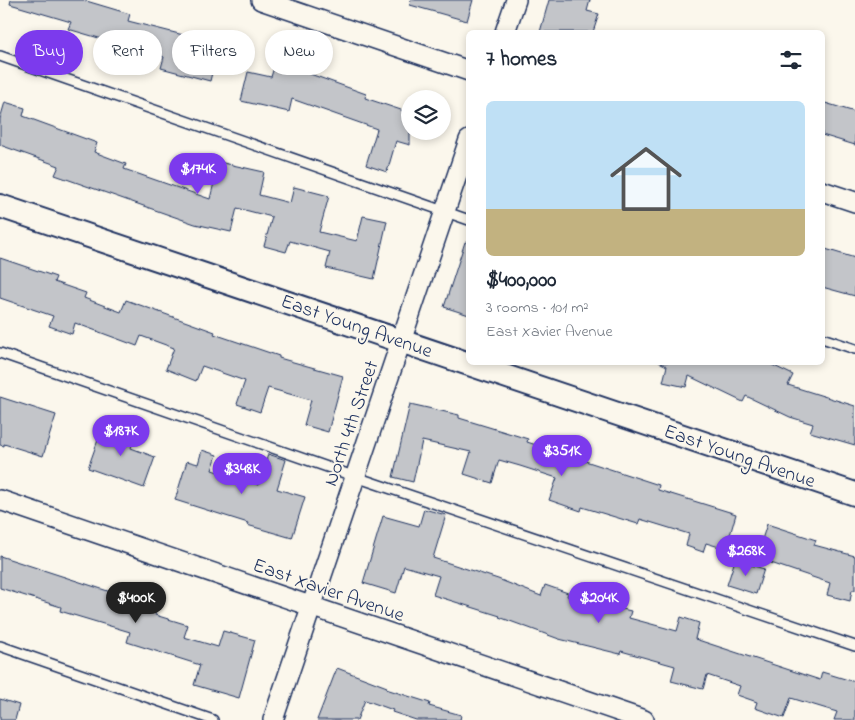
<!DOCTYPE html>
<meta charset="utf-8">
<style>
:root{--surface:#fff;--page:#f2f2f3;--text:#1f2937;--muted:#747a83;--line:#e0e1e3;--accent:#7c3aed}
body{margin:0;font-family:"Indie Flower",sans-serif;background:var(--page);color:var(--text);height:100vh;display:flex;flex-direction:column;font-size:19px;white-space:nowrap}
*{box-sizing:border-box;margin:0}
p{font-size:16px;color:var(--muted)}
.icon{flex:none;width:28px;height:28px;fill:none;stroke:currentColor;stroke-width:2;stroke-linecap:round;stroke-linejoin:round}
.map{position:relative;flex:1;overflow:hidden}
.drawer{position:absolute;left:466px;top:30px;width:359px;height:335px;display:flex;flex-direction:column;background:var(--surface);border-radius:8px;box-shadow:0 2px 8px #0003}
.drawer>*{flex:none}
.hud{position:absolute;left:15px;top:30px;width:376px;height:45px;display:flex;gap:10px}
.controls{position:absolute;left:401px;top:90px;display:grid;gap:10px}
.controls a{display:grid;place-items:center;width:50px;height:50px;border-radius:50%;background:var(--surface);box-shadow:0 2px 8px #0003;font-size:25px}
.price{position:absolute;translate:-50% -42px;padding:0 11px;border-radius:18px;background:var(--accent);color:#fff;font-size:16px;line-height:32px;filter:drop-shadow(0 1px 2px #0008)}
.price::after{content:'';position:absolute;left:50%;top:30px;width:15px;height:11px;margin-left:-8px;background:inherit;clip-path:polygon(0 0,100% 0,50% 100%)}
.price.current{background:#222;color:#fff}
ul{padding:0;list-style:none}
li{display:grid;align-content:center;gap:10px;height:265px;padding:0 20px}
li+li{border-top:1px solid var(--line)}
li span{display:grid;place-items:center;height:155px;border-radius:8px;color:#555}
li>.icon{margin-inline-start:auto}
span .icon{width:90px;height:90px;fill:#fffc;stroke-width:1}
li b{font-size:21px}
h2{display:flex;justify-content:space-between;align-items:center;height:60px;padding:0 20px;font-size:21px}
.pill{padding:0 18px;border-radius:22px;background:var(--surface);box-shadow:0 2px 8px #0003;font-size:18px;line-height:45px}
.pill.current{background:var(--accent);color:#fff}
.map>svg:first-child{display:block}
.building{fill:#c3c5c9;stroke:#1b2f5e}
.lines{fill:none;stroke-linecap:round;stroke-linejoin:round}
.service-casing{stroke:#1b2f5e;stroke-width:12}
.minor-casing{stroke:#1b2f5e;stroke-width:22}
.tertiary-casing{stroke:#1b2f5e;stroke-width:26}
.service{stroke:#fbf7ec;stroke-width:9}
.minor{stroke:#fbf7ec;stroke-width:19}
.tertiary{stroke:#fbf7ec;stroke-width:22}
.labels{text-anchor:middle;stroke-width:4;stroke-linejoin:round;paint-order:stroke}
.street-label{font-size:20px;fill:#1b2f5e;stroke:#fbf7ec}
</style>
<div class="map">
<svg width="855" height="720" viewBox="0 0 855 720">
<rect width="100%" height="100%" fill="#fbf7ec"/>
<filter id="ink" filterUnits="userSpaceOnUse"><feTurbulence type="fractalNoise" baseFrequency=".02" numOctaves="2"/><feDisplacementMap in="SourceGraphic" scale="10" xChannelSelector="R" yChannelSelector="G"/><feConvolveMatrix kernelMatrix="1 2 1 2 8 2 1 2 1" color-interpolation-filters="sRGB"/></filter>
<g filter="url(#ink)">
<path class="building" d="M 11,0 L 83,0 L 130,14 L 128,21 L 219,44 L 210,81 L 161,68 L 164,57 L 68,29 L 71,22 L 10,4 Z
M 411,0 L 473,0 L 467,21 L 410,5 Z
M 549,0 L 590,0 L 587,11 L 599,14 L 593,32 L 540,32 Z
M 275,64 L 299,70 L 366,94 L 365,98 L 410,113 L 410,145 L 396,141 L 387,172 L 366,165 L 377,129 L 292,99 L 289,112 L 241,101 L 248,72 L 271,77 Z
M 5,102 L 25,108 L 23,116 L 97,143 L 94,152 L 126,164 L 124,169 L 210,199 L 219,162 L 264,172 L 259,195 L 290,203 L 294,187 L 329,196 L 319,232 L 357,241 L 363,216 L 387,221 L 374,279 L 326,268 L 330,252 L 290,241 L 286,252 L 264,246 L 272,217 L 237,208 L 231,232 L 195,224 L 55,175 L 59,166 L 0,145 L 0,119 Z
M 822,102 L 855,112 L 855,145 L 822,135 Z
M 465,242 L 469,243 L 469,315 L 444,307 Z
M 822,248 L 855,258 L 855,296 L 822,287 Z
M 0,258 L 56,277 L 54,282 L 86,293 L 84,298 L 121,312 L 126,300 L 215,332 L 214,334 L 279,356 L 279,358 L 343,376 L 328,432 L 304,425 L 311,400 L 268,388 L 260,412 L 237,404 L 245,381 L 202,366 L 196,381 L 166,369 L 174,348 L 141,336 L 137,346 L 75,323 L 72,334 L 49,326 L 53,316 L 0,298 Z
M 659,362 L 766,362 L 793,375 L 788,385 L 855,406 L 855,445 L 810,432 L 813,424 L 790,417 L 746,396 L 743,402 L 689,376 L 686,387 L 663,382 L 667,366 Z
M 0,397 L 56,415 L 43,456 L 4,444 L 4,446 L 0,445 Z
M 410,404 L 459,415 L 459,418 L 528,439 L 527,442 L 659,485 L 658,490 L 736,514 L 726,549 L 706,543 L 703,552 L 686,546 L 689,534 L 640,519 L 638,524 L 582,507 L 581,511 L 549,500 L 557,478 L 520,466 L 499,460 L 492,483 L 464,474 L 471,452 L 422,441 L 413,482 L 393,477 Z
M 104,423 L 136,435 L 131,448 L 155,457 L 144,488 L 88,468 Z
M 202,450 L 217,455 L 212,470 L 259,485 L 268,454 L 286,460 L 277,489 L 305,497 L 292,538 L 247,525 L 248,523 L 175,500 L 187,461 L 198,464 Z
M 424,509 L 446,515 L 433,558 L 498,579 L 541,596 L 545,585 L 568,593 L 567,596 L 631,611 L 629,618 L 677,631 L 681,617 L 699,623 L 695,639 L 820,680 L 822,672 L 855,682 L 855,720 L 834,720 L 837,712 L 791,698 L 784,718 L 755,708 L 757,702 L 737,695 L 740,686 L 707,675 L 703,689 L 671,681 L 675,666 L 621,651 L 620,654 L 559,639 L 499,617 L 500,616 L 433,595 L 439,576 L 404,566 L 396,593 L 363,583 L 383,516 L 419,526 Z
M 767,524 L 816,540 L 814,545 L 855,556 L 855,590 L 852,590 L 850,601 L 827,595 L 830,583 L 756,558 Z
M 0,556 L 157,607 L 155,615 L 188,625 L 184,637 L 218,647 L 223,631 L 255,640 L 239,698 L 194,685 L 200,665 L 127,642 L 130,632 L 60,611 L 61,607 L 0,588 Z
M 735,560 L 764,569 L 756,594 L 727,585 Z
M 337,668 L 387,687 L 386,689 L 430,703 L 429,706 L 461,715 L 460,720 L 416,720 L 392,712 L 393,710 L 365,700 L 357,720 L 317,720 Z
M 0,699 L 19,705 L 15,720 L 0,720 Z"/>
<g class="lines">
<g class="service-casing">
<path id="service" d="M 0,56 L 469,220
M 822,338 L 855,349
M 0,353 L 356,477 L 855,646
M 0,646 L 213,720"/>
</g>
<g class="minor-casing">
<path id="minor" d="M 261,0 L 469,71
M 505,32 L 516,0
M 822,191 L 855,202
M 0,500 L 644,720
M 273,720 L 469,140"/>
</g>
<g class="tertiary-casing">
<path id="tertiary" d="M 0,206 L 855,494"/>
</g>
<use href="#service" class="service"/>
<use href="#minor" class="minor"/>
<use href="#tertiary" class="tertiary"/>
</g>
</g>
<g class="labels">
<g class="street-label">
<text transform="translate(357 325) rotate(19)" y="7">East Young Avenue</text>
<text transform="translate(350 423) rotate(-71)" y="7">North 4th Street</text>
<text transform="translate(740 455) rotate(19)" y="7">East Young Avenue</text>
<text transform="translate(329 589) rotate(19)" y="7">East Xavier Avenue</text>
</g>
</g>
</svg>
<div class="controls">
<a><svg class="icon" aria-label="layers" viewBox="0 0 24 24"><path d="M12 4l9 5-9 5-9-5zM3 14l9 5 9-5"/></svg></a>
</div>
<b class="price" style="left:198px;top:195px">$174K</b>
<b class="price" style="left:121px;top:457px">$187K</b>
<b class="price" style="left:562px;top:477px">$351K</b>
<b class="price" style="left:242px;top:495px">$348K</b>
<b class="price" style="left:746px;top:577px">$268K</b>
<b class="price current" style="left:136px;top:624px">$400K</b>
<b class="price" style="left:599px;top:624px">$204K</b>
<div class="hud">
<a class="pill current">Buy</a>
<a class="pill">Rent</a>
<a class="pill">Filters</a>
<a class="pill">New</a>
</div>
<section class="drawer">
<h2>7 homes<svg class="icon" aria-label="filters" viewBox="0 0 24 24"><path d="M4 7h16M4 17h16"/><circle cx="9" cy="7" r="2"/><circle cx="15" cy="17" r="2"/></svg></h2>
<ul>
<li><span style="background:linear-gradient(#bfe0f5 70%,#c2b280 0)"><svg class="icon" aria-label="home" viewBox="0 0 24 24"><path d="M3 11l9-7 9 7M6 9v11h12V9"/></svg></span><div><b>$400,000</b><p>3 rooms · 101 m²</p><p>East Xavier Avenue</p></div></li>
</ul>
</section>
</div>
